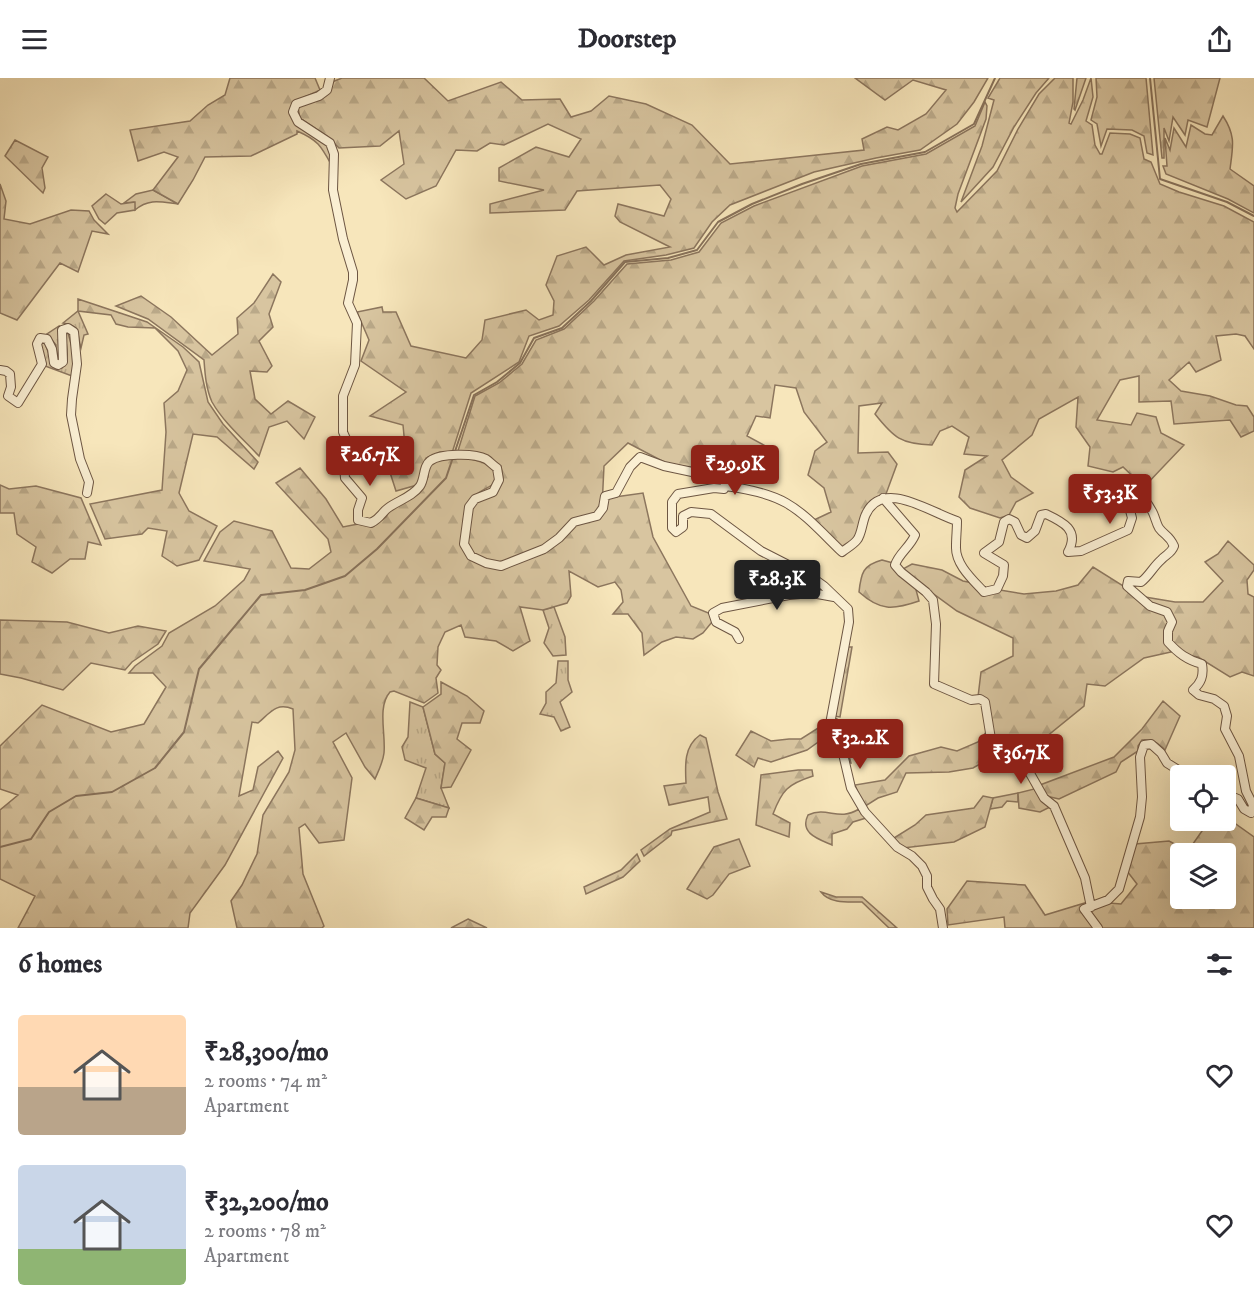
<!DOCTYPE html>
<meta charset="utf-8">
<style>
:root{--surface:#fff;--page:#f2f2f3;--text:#2b2b33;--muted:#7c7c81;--accent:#8f2418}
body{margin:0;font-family:"IM FELL DW Pica",serif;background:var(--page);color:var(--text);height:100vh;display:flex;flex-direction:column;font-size:22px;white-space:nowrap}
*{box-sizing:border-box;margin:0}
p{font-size:20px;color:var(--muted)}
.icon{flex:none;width:33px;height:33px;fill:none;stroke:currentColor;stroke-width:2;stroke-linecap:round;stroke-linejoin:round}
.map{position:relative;height:850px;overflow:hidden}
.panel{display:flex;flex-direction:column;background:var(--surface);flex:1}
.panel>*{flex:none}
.buttons{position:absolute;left:1170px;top:687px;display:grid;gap:12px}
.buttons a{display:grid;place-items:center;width:66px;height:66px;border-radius:6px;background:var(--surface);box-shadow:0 6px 24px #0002;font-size:30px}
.price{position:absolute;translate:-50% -51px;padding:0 14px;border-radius:6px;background:var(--accent);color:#fff;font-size:20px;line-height:39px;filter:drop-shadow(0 2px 3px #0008)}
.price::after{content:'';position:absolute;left:50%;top:36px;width:18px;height:14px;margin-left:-9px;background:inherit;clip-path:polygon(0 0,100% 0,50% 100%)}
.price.on{background:#222;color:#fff}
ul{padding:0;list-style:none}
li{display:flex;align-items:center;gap:18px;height:150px;padding:0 18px}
li span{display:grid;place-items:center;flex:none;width:168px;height:120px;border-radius:6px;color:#555}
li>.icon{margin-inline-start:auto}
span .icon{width:72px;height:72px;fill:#fffc;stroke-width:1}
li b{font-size:26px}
h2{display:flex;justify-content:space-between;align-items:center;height:72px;padding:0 18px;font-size:26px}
header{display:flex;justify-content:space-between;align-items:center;height:78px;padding:0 18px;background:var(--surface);font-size:27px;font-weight:800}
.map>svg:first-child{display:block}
.grass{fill:url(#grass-tufts);stroke:#8c765e;stroke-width:1.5}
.forest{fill:url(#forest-firs);stroke:#8c765e;stroke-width:1.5;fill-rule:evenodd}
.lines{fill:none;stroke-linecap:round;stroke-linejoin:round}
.stream{stroke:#88725b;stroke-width:2}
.minor-casing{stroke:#6d5643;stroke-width:10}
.minor{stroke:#faefd3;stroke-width:8}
</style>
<header><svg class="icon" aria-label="menu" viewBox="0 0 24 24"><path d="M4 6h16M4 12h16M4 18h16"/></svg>Doorstep<svg class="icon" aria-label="share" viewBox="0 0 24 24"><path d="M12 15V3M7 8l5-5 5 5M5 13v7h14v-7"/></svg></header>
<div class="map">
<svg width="1254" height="850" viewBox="0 0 1254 850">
<defs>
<pattern id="grass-tufts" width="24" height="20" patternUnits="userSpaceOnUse" patternTransform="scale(1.5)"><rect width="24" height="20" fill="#d8c5a0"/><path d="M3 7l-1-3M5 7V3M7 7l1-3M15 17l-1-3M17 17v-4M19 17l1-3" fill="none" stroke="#baa989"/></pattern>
<pattern id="forest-firs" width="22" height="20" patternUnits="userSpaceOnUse" patternTransform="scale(1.5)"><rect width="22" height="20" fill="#d8c5a0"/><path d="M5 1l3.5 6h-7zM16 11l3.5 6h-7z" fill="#baa989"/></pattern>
</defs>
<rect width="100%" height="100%" fill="#f7e6bb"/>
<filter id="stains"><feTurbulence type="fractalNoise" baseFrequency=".00333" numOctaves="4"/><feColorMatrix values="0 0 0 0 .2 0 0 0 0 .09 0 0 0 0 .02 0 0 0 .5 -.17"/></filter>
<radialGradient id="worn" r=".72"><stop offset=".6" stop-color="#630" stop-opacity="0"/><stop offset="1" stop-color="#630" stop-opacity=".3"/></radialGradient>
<path class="grass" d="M 153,112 L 178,126 C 161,124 149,120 135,132 L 134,124 L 124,125 L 136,116 Z
M 78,233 L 88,256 L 84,257 L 81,270 C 76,254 82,249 63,245 Z
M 59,248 L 61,276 L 59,282 L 55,280 L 56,267 L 47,256 Z
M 68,255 L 75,280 L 72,298 L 45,288 L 41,266 L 41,263 L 45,265 L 53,288 L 62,290 C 71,280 66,268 65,256 Z
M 554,529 L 565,559 L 566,577 L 553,578 L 544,565 L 549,550 L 543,532 Z
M 558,583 L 568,583 L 568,602 L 572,614 L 560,624 L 570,649 L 561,653 L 554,639 L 540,636 L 546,625 L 546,614 L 556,605 Z
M 410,624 L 423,629 L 435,676 L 445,685 L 441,710 L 449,730 L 416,720 L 426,690 L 405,682 L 402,669 L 408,659 Z
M 1018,715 L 1018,724 L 1007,723 L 1002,729 L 990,731 L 993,720 Z"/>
<path class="forest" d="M 230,0 L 315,0 L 320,12 C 309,19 292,19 291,34 C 309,49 334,62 332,88 C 321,68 318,62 297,53 L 297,56 L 251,78 L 205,79 L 193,102 L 178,126 L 153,112 L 178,79 L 164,74 L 138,83 L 130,52 L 190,43 L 208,27 L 225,17 Z
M 342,0 L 424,0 L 448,23 L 501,4 L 522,22 L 560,21 L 571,39 L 591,33 L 609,18 L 646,26 L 692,47 L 730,86 L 864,72 L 862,61 L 887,49 L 898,52 L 926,36 L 946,12 L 913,2 L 885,22 L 855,0 L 988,0 L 974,24 L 957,46 L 920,72 L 876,80 L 814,94 L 730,127 L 712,144 L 694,170 L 666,177 L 624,183 L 589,222 L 559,248 L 529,258 L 519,284 L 471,315 L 452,375 L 440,374 L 426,380 C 421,389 422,398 417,407 L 396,413 L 386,382 L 406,379 L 403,347 L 370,338 L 406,314 L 361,283 L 369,262 L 357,234 L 382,229 L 383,234 L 396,234 L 411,268 L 466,280 L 482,262 L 485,242 L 526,232 L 539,242 L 553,237 L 554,223 L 546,207 L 557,178 L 586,169 L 604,187 L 626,177 L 670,169 L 620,144 L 615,138 L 618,126 L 664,138 L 671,121 L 660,107 L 577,113 L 565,132 L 490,135 L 490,126 L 544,112 L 499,103 L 499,90 L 536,69 L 569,79 L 581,61 L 548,46 L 504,67 L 490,65 L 477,73 L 456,72 L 436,108 L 406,121 L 381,102 L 404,86 L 399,53 L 380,68 L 339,70 L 327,58 L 300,40 L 298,30 L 302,27 L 332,4 Z
M 1000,0 L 1049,0 L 1036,15 L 1014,49 L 993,89 L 961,124 L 982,68 L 994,22 L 988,20 Z
M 1055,0 L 1073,0 L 1073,24 L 1069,45 L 1071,46 L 1083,22 L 1091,0 L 1093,19 L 1086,43 L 1092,47 L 1095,67 L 1100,76 L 1102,76 L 1110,55 L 1130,56 L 1140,60 L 1144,81 L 1151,84 L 1160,106 L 1179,114 L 1224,128 L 1254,144 L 1254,271 L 1245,258 L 1236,256 L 1216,258 L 1221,282 L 1196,294 L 1189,284 L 1169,302 L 1181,313 L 1210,318 L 1236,327 L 1247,328 L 1254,339 L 1254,353 L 1241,359 L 1230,342 L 1174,346 L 1171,323 L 1139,324 L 1139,298 L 1120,302 L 1097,342 L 1131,347 L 1137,335 L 1156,339 L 1161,355 L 1184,367 L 1144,409 L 1123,389 L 1113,394 L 1088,388 L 1090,369 L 1076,349 L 1078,319 L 1039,341 L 1032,357 L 1002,382 L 1011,399 L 1033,415 L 1016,424 L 1009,437 L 1000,440 L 970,430 L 959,419 L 965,392 L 987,378 L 964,376 L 969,359 L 952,348 L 940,353 L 932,367 C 901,366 894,360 875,336 L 882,325 L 859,328 L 858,375 L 888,374 L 897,386 L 886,416 C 854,425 868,445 854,461 C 851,465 846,468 843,471 L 814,442 L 831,434 L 824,410 L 808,397 L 815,373 L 827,364 L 804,334 L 796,310 L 775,307 L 770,340 L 756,338 L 747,358 L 771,371 L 754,399 L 731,392 L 688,389 L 666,385 L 628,365 L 604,388 L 602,429 L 597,436 L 587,440 L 543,470 L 499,486 L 472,476 L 466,466 L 470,430 L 477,421 L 484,419 L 503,401 L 501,388 L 486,378 L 457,376 L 475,318 L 499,305 L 522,286 L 536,262 L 564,251 L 594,223 L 627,186 L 671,182 L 699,174 L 721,145 L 754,128 L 862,88 L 926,76 L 975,48 L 985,24 L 987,28 L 986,41 L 958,116 L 955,130 L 957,134 L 997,93 L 1018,51 L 1039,16 Z
M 1077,0 L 1086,0 L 1075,32 L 1074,31 Z
M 1096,0 L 1146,0 L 1153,77 L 1147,75 L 1144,58 L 1132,52 L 1107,51 L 1101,68 L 1097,46 L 1091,42 L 1097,19 Z
M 1154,0 L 1220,0 L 1207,49 L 1188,42 L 1185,57 L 1173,39 L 1169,63 L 1164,50 L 1164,80 L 1162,80 Z
M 1223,38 C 1236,58 1233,68 1230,91 L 1254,108 L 1254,135 L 1228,121 L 1166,96 L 1163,88 L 1167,88 L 1165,60 L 1170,72 L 1174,50 L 1186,69 L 1191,47 L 1205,56 L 1212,57 Z
M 15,62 L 48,79 L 42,90 L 45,110 L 43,115 L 5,78 Z
M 0,106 L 6,123 L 4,141 L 30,146 L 71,132 L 89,133 L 94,142 L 108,156 L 92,153 L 78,194 L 60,185 L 17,242 L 0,235 Z
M 106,116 L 121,126 L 135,124 L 135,132 L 117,135 L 105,146 L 99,141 L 92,128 Z
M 273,196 L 281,204 L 269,236 L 273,249 L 259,263 L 272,288 L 267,294 L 250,293 L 255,321 L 271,336 L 288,323 L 315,339 L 304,361 L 287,343 L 269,349 L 259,378 C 243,361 224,345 212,324 C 206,311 205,296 204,282 L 148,241 L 116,228 L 141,218 L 171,239 L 212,277 L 238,256 L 237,240 L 254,225 Z
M 78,221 L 147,244 L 183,269 L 199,284 L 208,324 L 223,346 L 258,384 L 254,391 L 217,359 L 193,356 L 179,415 L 189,433 L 217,448 L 199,482 L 177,488 L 162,478 L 167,453 L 148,450 L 142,456 L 105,461 L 90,426 L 162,412 L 166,354 L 164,325 L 178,313 L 187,292 L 178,273 L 155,250 L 128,249 L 116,246 L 111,237 L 78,233 Z
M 468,380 L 491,387 L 496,396 L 495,405 C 489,410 480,412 475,418 C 460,432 461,455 466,473 L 490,489 L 535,478 L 574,446 L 600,441 L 607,430 L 608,420 L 643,415 L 653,459 L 691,528 L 711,536 L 712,544 L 703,555 L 693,561 L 676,559 L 662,564 L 644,577 L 642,555 L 628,536 L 613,536 L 623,524 L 621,512 L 615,504 L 598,509 L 569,493 L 571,518 L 567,525 L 543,532 L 520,529 L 530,563 L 513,573 L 496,563 L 465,559 L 461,547 L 445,554 L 438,569 L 437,587 L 441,592 L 436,600 L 438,615 L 424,625 L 394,613 L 390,614 C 377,629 386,656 384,675 C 383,684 379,692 375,701 L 365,689 L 346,655 L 333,664 L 352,700 L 344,762 L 319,765 L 305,746 L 299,750 L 303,796 L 324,848 L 322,850 L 237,850 L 231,823 L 242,807 L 257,776 L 263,737 L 289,694 L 295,672 L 293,631 C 276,624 270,635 258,645 L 252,644 L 239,718 L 253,712 L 258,689 L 278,673 L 283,680 L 225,787 L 190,835 L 188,850 L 18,850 L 35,818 L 0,801 L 0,732 L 18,717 L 0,711 L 0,668 L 42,627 L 111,654 L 144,646 L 166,609 L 153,595 L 129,595 L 135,588 L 162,568 L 169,555 L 215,528 L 244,502 L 250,491 L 204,483 L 220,454 L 234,443 L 272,453 L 291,490 L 309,491 L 331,474 L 328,461 L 276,405 L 300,390 L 326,421 L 343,449 L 358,446 L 374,448 L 386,439 L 390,432 L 416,417 L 428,399 L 429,387 L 437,381 Z
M 0,407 L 9,411 L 36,408 L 81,420 L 101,467 L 88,464 L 85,481 L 70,481 L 52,495 L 32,484 L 36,469 L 17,456 L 14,435 L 0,435 Z
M 1228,463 L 1254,487 L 1254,492 L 1247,502 L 1248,516 L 1254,519 L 1254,598 L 1242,594 L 1230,599 L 1198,579 L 1185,577 L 1171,563 L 1170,535 L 1139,518 L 1175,524 L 1203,524 L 1223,503 L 1205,484 L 1218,476 Z
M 882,482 L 893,485 L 915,508 L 919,523 C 893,532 880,533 859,514 C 861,495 863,487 882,482 Z
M 912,486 L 942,492 L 963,503 L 973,505 L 984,516 L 1000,512 L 1024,516 L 1056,513 L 1078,507 L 1093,489 L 1125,509 L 1138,522 L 1166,536 L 1169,544 L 1165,562 L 1171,574 L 1144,580 L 1105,608 L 1087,606 L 1084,628 L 1036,667 L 1015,675 L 991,660 L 988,633 L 978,619 L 981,594 L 1013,578 L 1013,560 L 957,533 L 901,492 Z
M 0,542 L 67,544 L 109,555 L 138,548 L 166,553 L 158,566 L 132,584 L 125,592 L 91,585 L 63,612 L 21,600 L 0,596 Z
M 847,569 L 852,569 L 840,639 L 834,638 Z
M 441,604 L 467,618 L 484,633 L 480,645 L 462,645 L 457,661 L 471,672 L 451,709 L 441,710 L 445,685 L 435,676 L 423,629 L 441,616 Z
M 1163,623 L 1180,638 L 1165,672 C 1158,665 1152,661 1142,662 L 1138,668 L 1138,673 L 1121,684 L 1116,694 L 1059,721 L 1046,718 L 1040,707 L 1114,679 L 1142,651 Z
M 833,640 L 837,641 L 843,656 L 851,685 L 847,685 L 834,654 Z
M 826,645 L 828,657 L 807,672 L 771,684 L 758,680 L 754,689 L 736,677 L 751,653 L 771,663 L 789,661 L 801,661 Z
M 987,653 L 999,665 L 989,672 L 994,678 L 973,690 L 949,694 L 906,695 L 897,714 L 878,720 L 864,729 L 855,707 L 885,702 L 909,678 L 941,669 L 957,673 L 978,664 Z
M 700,657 L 706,660 L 718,714 L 727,741 L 672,753 L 671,757 L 644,778 L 641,772 L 670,751 L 710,734 L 708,719 L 669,727 L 664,708 L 686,705 C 685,687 684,668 700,657 Z
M 798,692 L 812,692 L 813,698 C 788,706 782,712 773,736 L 790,745 L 789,759 L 756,747 L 761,697 Z
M 1034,711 L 1050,729 L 1040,734 L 1019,730 L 1018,715 Z
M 983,718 L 993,720 L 985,749 L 954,764 L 903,770 L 894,760 L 915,747 L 926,737 L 974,730 Z
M 416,720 L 449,730 L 446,739 L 432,739 L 424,752 L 405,740 Z
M 859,731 L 866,740 L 853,744 L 847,751 L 832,756 L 832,767 C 818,761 799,755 808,737 C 828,728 838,744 859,731 Z
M 1226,739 L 1254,759 L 1254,850 L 1101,850 L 1089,833 L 1109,825 L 1121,826 L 1137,806 L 1127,793 L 1135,766 L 1169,763 L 1188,773 L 1209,743 L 1226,742 ZM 1180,776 L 1226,776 L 1226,820 L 1180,820 Z
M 739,761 L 750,788 L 729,796 L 713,817 L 707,821 L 687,811 L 714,769 Z
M 637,776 L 640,783 L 623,799 L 586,816 L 584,809 L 621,792 Z
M 967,803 L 1025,807 L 1045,837 L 1088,824 L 1089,828 L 1083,831 L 1096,850 L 1005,850 L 1004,839 L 948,847 L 947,831 Z
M 821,814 L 836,819 L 862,819 L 897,850 L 889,850 L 862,824 C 848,824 830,826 821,814 Z
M 468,841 L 487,850 L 451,850 Z"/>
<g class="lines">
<path class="stream" d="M 1150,0 L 1160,101 L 1227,124 L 1254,138
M 0,769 L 31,761 L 49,734 L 76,718 L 112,714 L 155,690 L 184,654 L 199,591 L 261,517 L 305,512 L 345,498 L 377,471 L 446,400 L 474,317 L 497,304 L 520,285 L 534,260 L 562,250 L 591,223 L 625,184 L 668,180 L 697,172 L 718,144 L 752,126 L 802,106 L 861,86 L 925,74 L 974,46 L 995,0"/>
<g class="minor-casing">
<path id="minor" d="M 330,0 L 327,12 L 319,18 L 296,26 L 293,34 L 298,44 L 330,65 L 334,76 L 333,112 L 343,161 L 353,194 L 353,202 L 348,225 L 357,245 L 355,287 L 343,318 L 343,354 L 347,363 L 343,376 L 345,400 L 362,420 L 358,432 L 358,442 L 371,445 C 381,440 381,435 388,430 C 399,422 412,419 420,408 C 425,401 423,388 430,383 C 440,375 475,375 486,381 C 489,383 493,387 497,390 L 499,402 L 493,414 L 475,421 L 469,429 L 464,466 L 471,478 L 486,485 L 501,488 L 544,471 L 559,460 L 574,444 L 597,438 L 603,430 L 605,418 L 616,415 L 630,389 L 640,379 L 664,388 L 711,398 L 726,404 L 724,411 L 714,410 L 678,416 L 672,424 L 672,450 L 676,454 L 683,449 L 683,438 L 691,434 L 711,436 L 761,473 L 810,498 L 824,508 L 848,531 L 849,544 L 830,646 L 832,656 L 840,663 L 851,710 L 865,734 L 897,769 L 912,778 L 922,788 L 927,798 L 927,809 L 933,821 L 940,831 L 943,850
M 0,292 L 6,293 L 10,296 L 11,309 L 8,318 L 18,325 L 42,286 L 37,266 L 40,260 L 47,261 L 52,271 L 54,285 L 58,287 L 63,284 L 62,252 L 68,250 L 74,254 L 77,286 L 72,321 L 71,337 L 80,381 L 89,404 L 87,415
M 725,408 C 789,416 798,431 842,474 C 847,470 853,467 857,462 C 862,456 862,444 866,436 C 883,400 931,435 957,443 C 957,452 956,459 956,468 C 955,486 972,501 984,514 L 997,511 L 1003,498 L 1004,487 L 984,475 L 999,464 L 1004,444 L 1009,441 L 1015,444 L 1021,457 L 1027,460 L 1035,453 L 1041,437 L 1046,436 C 1063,444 1080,452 1068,474 L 1081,473 L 1128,452 L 1132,440 L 1127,421 L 1106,406 C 1127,405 1142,414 1152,433 C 1155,438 1156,445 1159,450 C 1165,458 1169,457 1174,468 C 1171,476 1166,476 1161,482 C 1153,489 1149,498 1141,504 L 1128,503 L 1127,508 L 1150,528 L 1167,534 L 1172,544 L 1168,553 L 1168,564 C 1178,575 1187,582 1202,586 C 1204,598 1201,605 1193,612 L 1199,617 L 1214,621 L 1224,628 L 1227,638 L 1225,651 L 1239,678 L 1246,713 L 1253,727 L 1251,735 L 1244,731 L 1238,721 L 1226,716
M 883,420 L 915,457 C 910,469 899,475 895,487 L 901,494 L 926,514 L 933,522 L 936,546 L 934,606 L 971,622 L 980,621 L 985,624 L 991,661 L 1000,664 L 1023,683 L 1044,720 L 1054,728 L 1085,800 L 1091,829
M 739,561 L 735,554 L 716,544 L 713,535 L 722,530 L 789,517 L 812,515 L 834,519
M 1098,850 L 1084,831 L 1108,822 L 1119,811 L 1140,739 L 1142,719 L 1140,679 L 1144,667 L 1151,666 L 1161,675 L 1167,685 L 1188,698"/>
</g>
<use href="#minor" class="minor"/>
</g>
<rect width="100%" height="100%" filter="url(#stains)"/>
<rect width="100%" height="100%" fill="url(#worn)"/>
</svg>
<div class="buttons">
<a><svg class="icon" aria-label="locate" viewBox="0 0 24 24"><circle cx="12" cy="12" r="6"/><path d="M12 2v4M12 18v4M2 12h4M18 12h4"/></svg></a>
<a><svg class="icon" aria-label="layers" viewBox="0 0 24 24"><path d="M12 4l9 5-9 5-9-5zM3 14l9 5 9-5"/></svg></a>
</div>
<b class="price" style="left:370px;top:409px">₹26.7K</b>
<b class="price" style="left:735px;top:418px">₹29.9K</b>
<b class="price" style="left:1110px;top:447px">₹53.3K</b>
<b class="price on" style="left:777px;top:533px">₹28.3K</b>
<b class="price" style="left:860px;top:692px">₹32.2K</b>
<b class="price" style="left:1021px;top:707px">₹36.7K</b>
</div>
<section class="panel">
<h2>6 homes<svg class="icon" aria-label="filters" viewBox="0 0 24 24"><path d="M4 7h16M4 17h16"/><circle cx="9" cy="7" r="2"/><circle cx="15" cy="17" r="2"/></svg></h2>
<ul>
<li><span style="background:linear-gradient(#ffd9b3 60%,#b9a48a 0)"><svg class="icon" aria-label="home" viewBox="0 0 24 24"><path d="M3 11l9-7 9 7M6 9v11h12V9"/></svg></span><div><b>₹28,300/mo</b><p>2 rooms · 74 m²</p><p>Apartment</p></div><svg class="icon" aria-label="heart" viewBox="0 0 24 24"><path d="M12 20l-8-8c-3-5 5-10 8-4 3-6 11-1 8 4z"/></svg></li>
<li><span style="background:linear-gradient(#c9d6e8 70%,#8fb573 0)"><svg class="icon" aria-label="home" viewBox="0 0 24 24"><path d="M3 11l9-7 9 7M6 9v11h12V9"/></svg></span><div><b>₹32,200/mo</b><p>2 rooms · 78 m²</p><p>Apartment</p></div><svg class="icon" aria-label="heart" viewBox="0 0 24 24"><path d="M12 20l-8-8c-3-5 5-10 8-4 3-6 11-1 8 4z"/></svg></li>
</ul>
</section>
